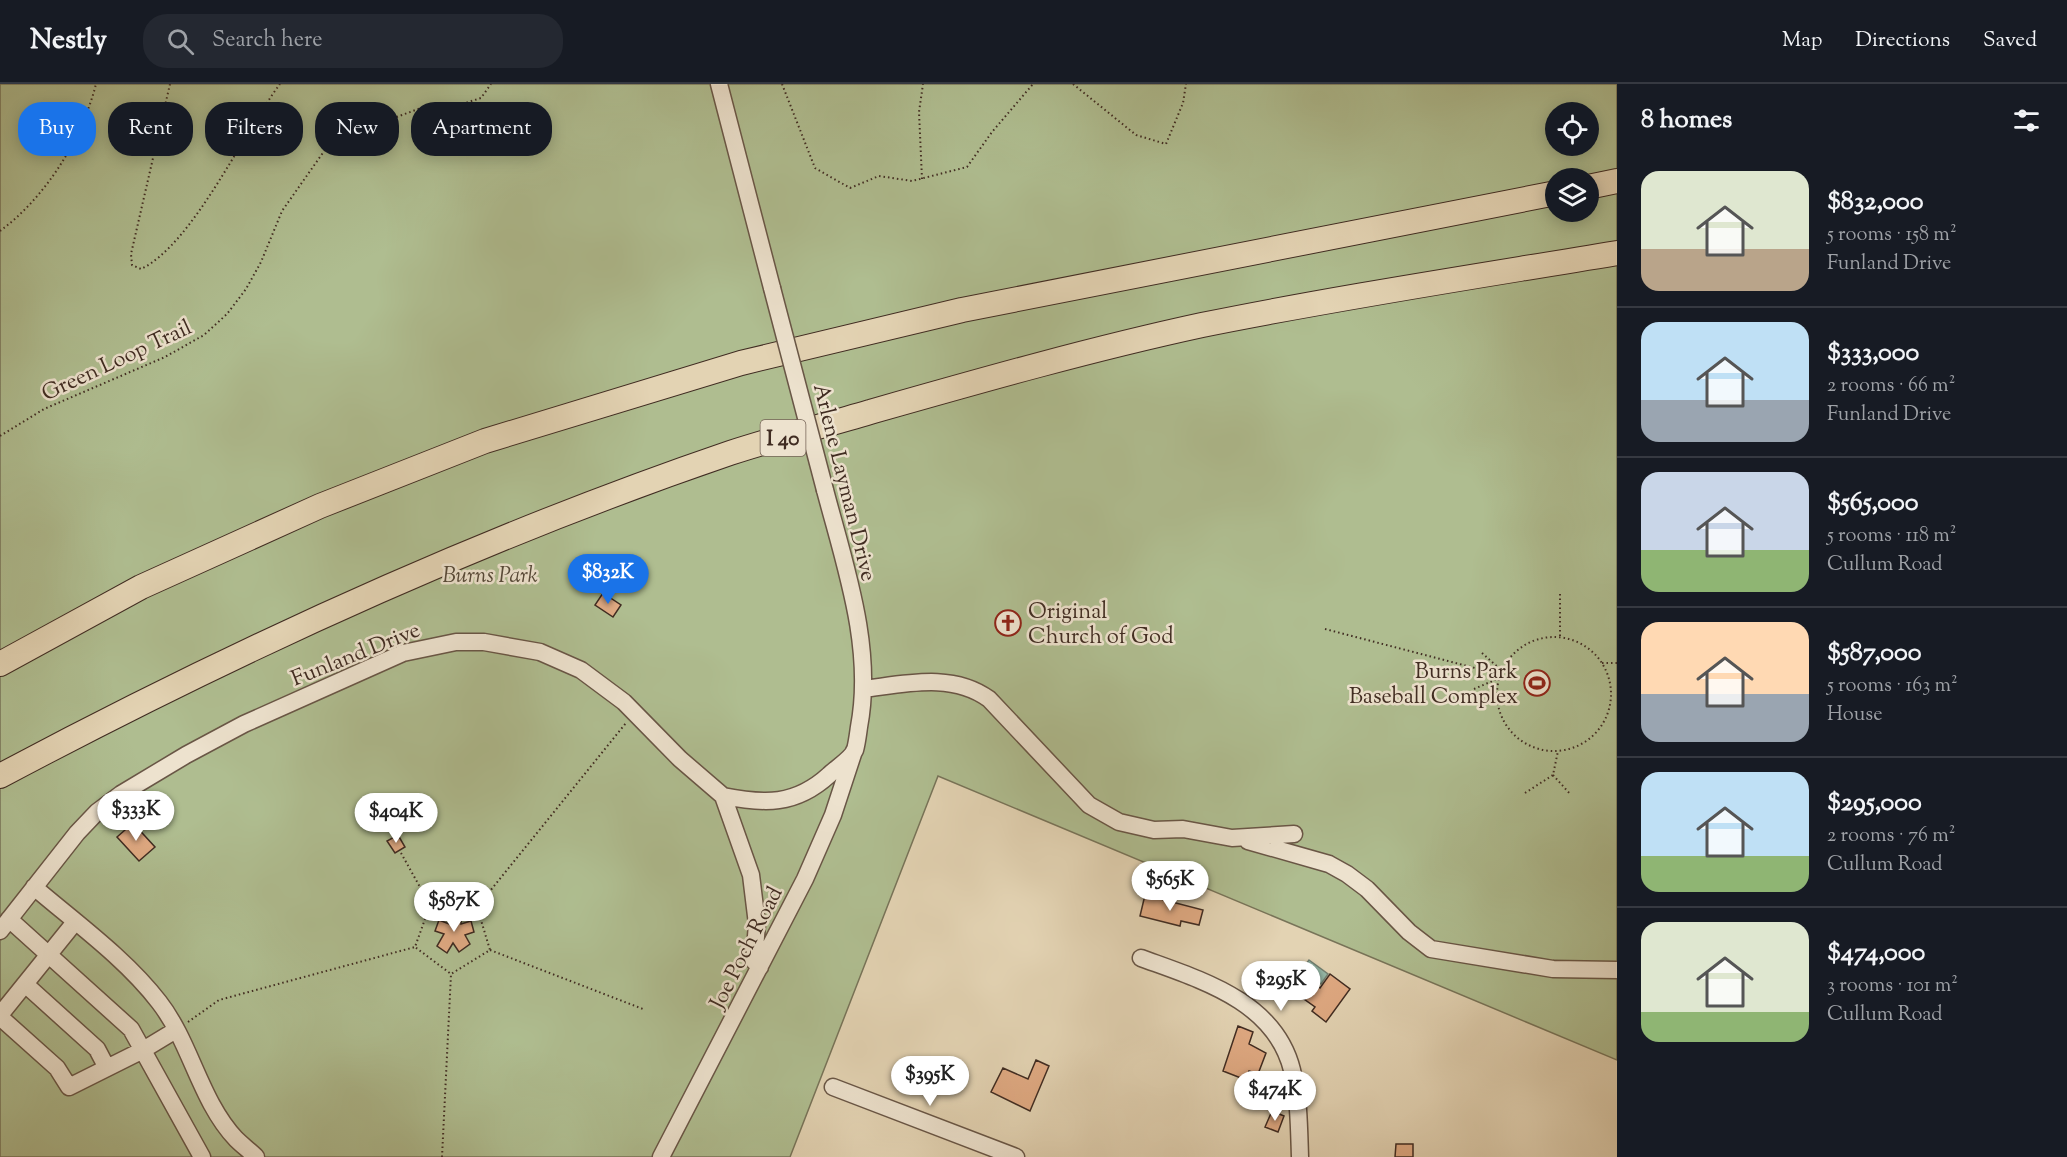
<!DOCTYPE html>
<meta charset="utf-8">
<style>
:root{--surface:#171b24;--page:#242831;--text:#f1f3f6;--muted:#9ea1a6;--line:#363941;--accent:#1a73e8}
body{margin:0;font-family:"Sorts Mill Goudy",serif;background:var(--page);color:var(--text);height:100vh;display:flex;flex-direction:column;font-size:22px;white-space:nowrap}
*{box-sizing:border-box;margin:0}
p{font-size:20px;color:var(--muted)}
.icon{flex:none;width:33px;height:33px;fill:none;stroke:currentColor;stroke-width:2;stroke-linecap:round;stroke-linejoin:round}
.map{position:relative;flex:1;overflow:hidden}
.details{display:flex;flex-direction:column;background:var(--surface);width:450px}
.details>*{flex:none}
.guide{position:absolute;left:18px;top:18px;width:570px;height:54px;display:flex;gap:12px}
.controls{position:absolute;left:1545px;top:18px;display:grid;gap:12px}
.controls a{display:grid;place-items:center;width:54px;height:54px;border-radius:50%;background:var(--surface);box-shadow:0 3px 15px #0003;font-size:30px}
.price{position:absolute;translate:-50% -51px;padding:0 14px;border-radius:21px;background:#fff;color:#222;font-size:20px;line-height:39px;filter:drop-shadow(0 2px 3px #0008)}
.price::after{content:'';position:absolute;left:50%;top:36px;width:18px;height:14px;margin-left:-9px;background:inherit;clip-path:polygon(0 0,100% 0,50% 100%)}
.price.current{background:var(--accent);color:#fff}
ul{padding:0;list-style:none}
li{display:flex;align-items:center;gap:18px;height:150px;padding:0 24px}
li+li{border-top:2px solid var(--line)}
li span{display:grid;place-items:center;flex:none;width:168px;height:120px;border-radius:18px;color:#555}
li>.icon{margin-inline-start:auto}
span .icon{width:72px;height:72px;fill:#fffc;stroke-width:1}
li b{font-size:26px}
h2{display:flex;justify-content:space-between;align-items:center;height:72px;padding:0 24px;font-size:26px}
.pill{padding:0 21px;border-radius:24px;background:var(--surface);box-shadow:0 3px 15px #0003;font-size:21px;line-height:54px}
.pill.current{background:var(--accent);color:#fff}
header{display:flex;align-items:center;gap:36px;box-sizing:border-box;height:84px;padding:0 30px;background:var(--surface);border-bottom:2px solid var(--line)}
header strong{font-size:28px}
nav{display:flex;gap:33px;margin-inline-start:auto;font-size:21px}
.search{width:420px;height:54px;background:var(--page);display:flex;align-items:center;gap:15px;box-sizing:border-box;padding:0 21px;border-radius:24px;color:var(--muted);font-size:22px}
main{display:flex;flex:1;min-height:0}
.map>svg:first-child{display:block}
.green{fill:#afbd90;stroke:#787459;stroke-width:1.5;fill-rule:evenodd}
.water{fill:#96b9a8;stroke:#748172;stroke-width:1.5}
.building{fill:#e0aa83;stroke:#402c22;stroke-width:1.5}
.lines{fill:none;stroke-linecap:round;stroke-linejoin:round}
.minor-casing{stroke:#695646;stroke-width:19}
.highway-casing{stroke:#402c22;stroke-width:26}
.path{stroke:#402c22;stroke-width:2;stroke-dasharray:1.5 3;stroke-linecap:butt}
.minor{stroke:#ede2ce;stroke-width:16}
.highway{stroke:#e3d3b3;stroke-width:24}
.minor-bridge-casing{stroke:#695646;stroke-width:19;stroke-linecap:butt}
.minor-bridge{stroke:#ede2ce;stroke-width:16}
.labels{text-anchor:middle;stroke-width:5;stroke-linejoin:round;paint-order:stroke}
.shield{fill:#ede2ce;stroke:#746356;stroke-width:1.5}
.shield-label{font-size:21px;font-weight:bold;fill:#402c22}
.street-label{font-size:22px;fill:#402c22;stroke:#ede2ce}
.park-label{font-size:22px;font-style:italic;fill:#564938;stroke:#ede2ce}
.poi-label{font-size:22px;fill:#402c22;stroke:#ede2ce;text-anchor:start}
</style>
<header>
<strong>Nestly</strong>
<div class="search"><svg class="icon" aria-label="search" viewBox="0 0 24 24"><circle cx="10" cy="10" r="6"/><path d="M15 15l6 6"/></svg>Search here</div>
<nav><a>Map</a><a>Directions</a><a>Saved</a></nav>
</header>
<main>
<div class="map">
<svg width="1617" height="1073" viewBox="0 0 1617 1073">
<rect width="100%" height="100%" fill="#e3d3b3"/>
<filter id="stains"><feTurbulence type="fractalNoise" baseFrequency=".00333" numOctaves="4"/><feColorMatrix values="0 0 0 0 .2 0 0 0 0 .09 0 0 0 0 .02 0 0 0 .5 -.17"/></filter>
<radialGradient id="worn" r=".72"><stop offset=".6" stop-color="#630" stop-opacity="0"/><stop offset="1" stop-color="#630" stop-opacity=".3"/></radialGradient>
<path class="green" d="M 0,0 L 1617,0 L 1617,976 L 938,692 L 790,1073 L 0,1073 ZM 1556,28 L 1588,28 L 1588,62 L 1556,62 ZM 1556,94 L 1588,94 L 1588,128 L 1556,128 Z"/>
<path class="water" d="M 1309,876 L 1328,890 L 1321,900 L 1302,885 Z"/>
<path class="building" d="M 603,509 L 621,521 L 613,533 L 595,521 Z
M 133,739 L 155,763 L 139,777 L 117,753 Z
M 398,751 L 405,763 L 395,769 L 387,757 Z
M 1145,811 L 1203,826 L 1199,841 L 1181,837 L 1180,842 L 1140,832 Z
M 450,829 L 461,829 L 461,840 L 471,837 L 474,848 L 465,851 L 470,860 L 459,868 L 453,859 L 447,869 L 437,862 L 444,850 L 435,847 L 439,836 L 449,840 Z
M 1297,888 L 1320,904 L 1330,890 L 1350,905 L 1326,938 L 1312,927 L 1315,923 L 1287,903 Z
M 1238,942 L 1253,948 L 1249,960 L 1266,969 L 1258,990 L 1249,987 L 1246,996 L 1223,987 Z
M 1036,976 L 1049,982 L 1030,1027 L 991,1008 L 1003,984 L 1028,995 Z
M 1273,992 L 1284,996 L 1283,1011 L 1268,1006 Z
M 1272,1027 L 1284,1032 L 1278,1048 L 1265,1043 Z
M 1396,1060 L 1413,1060 L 1413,1073 L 1395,1073 Z"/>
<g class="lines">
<g class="minor-casing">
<path id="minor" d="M 719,0 L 772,204
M 863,605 C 905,600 952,588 989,615 L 1089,721 L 1119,738 L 1154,746 L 1183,745 L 1232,754 L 1294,750
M 723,712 C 764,720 795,722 829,691 C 836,684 851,675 855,666 C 857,659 858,650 859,643 C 874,564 845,482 825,406
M 1248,757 L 1329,780 L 1347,790 L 1367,805 L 1409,848 L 1431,865 L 1553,885 L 1617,886
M 34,803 C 76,839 125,874 159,918 C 191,959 200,1017 236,1055 C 242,1061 250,1067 256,1073
M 9,835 L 131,945 L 202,1073
M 0,847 L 77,749 L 97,728 L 121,710 L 186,671 L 244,640 L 403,569 L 456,558 L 484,558 L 540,568 L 581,586 L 624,618 L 680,675 L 723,712 L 751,791 L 757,840 L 754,877 L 760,883
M 1141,874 C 1201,896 1275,917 1292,986 C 1299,1014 1299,1044 1300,1073
M 25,900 L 97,965 L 107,984
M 0,931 L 75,838
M 0,933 L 57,984 L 69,1003 L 143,966 L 176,946
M 833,1003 L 1016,1073
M 661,1073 L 805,795 L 833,731 L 854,667"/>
</g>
<g class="highway-casing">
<path id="highway" d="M 1588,103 L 1617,97
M 0,580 L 141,503 L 320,422 L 485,357 L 741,279 L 962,226 L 1556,109
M 0,692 C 235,567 478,455 730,369 C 776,354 823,342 870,328 C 979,297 1091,265 1202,241 C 1340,213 1479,192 1617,169"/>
</g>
<path class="path" d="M 170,0 L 131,170 L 132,181 L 141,185 C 193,160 243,49 280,0
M 782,0 L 815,84 L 850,104 L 879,92 L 912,97 L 967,83 L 992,48 L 1033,0
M 1073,0 L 1136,51 L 1166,60 L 1183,19 L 1186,0
M 922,95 L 919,28 L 923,0
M 0,147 C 46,113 82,55 96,0
M 0,352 L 44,325 L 165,273 L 204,251 L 227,230 L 246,205 L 261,178 L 282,127 L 327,63 L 342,53 L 421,24 L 462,20 L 481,14 L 491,0
M 1325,545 L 1498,590
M 1560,552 L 1560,510
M1497 610a57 57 0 1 1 114 0a57 57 0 1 1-114 0Z
M 1482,569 L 1500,585
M 1602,579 L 1617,579
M 1474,605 L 1497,595
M 1553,691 L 1571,711
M 1525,709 L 1553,691 L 1558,667
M 401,769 L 430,821
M 430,821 L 477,823 L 490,866 L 451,890 L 415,863 Z
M 477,823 L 626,639
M 490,866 L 643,925
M 188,938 L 219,916 L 415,863
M 442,1073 L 451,890"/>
<use href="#minor" class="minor"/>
<use href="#highway" class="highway"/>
<g class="minor-bridge-casing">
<path id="minor-bridge" d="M 772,204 L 825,406"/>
</g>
<use href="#minor-bridge" class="minor-bridge"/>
</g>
<defs>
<g id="church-ring" transform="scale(1.35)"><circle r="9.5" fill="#ede2ce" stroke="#8f2418" stroke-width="1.5"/><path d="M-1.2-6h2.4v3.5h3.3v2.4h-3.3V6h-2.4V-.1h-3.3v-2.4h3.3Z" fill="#8f2418"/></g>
<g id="stadium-ring" transform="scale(1.35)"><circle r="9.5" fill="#ede2ce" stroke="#8f2418" stroke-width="1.5"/><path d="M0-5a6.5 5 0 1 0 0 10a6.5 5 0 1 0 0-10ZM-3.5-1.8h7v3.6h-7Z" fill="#8f2418"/></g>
</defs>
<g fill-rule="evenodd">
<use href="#church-ring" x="1008" y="539"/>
<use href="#stadium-ring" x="1537" y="599"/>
</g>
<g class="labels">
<rect class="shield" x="760.5" y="336" width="45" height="36" rx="4.5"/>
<g class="shield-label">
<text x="783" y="361">I 40</text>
</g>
<g class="street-label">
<text transform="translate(116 275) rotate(-25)" y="8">Green Loop Trail</text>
<text transform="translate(846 398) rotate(76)" y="8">Arlene Layman Drive</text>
<text transform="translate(355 569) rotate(-22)" y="8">Funland Drive</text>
<text transform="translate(745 863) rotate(-63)" y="8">Joe Poch Road</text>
</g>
<g class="park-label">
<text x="490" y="498">Burns Park</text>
</g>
<g class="poi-label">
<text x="1028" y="534">Original<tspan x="1028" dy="25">Church of God</tspan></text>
<text x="1518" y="594" text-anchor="end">Burns Park<tspan x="1518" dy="25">Baseball Complex</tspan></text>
</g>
</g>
<rect width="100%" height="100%" filter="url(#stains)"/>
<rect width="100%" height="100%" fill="url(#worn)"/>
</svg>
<div class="controls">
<a><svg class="icon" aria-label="locate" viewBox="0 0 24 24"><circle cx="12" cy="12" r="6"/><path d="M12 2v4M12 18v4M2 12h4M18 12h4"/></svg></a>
<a><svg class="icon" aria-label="layers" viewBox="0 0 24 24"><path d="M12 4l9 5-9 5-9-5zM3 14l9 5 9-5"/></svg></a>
</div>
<b class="price current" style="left:608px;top:521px">$832K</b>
<b class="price" style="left:136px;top:758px">$333K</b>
<b class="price" style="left:396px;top:760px">$404K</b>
<b class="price" style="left:1170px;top:828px">$565K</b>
<b class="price" style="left:454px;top:849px">$587K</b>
<b class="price" style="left:1281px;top:928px">$295K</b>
<b class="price" style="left:930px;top:1023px">$395K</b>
<b class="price" style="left:1275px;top:1038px">$474K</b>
<div class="guide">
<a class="pill current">Buy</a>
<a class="pill">Rent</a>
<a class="pill">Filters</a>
<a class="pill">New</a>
<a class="pill">Apartment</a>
</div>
</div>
<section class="details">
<h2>8 homes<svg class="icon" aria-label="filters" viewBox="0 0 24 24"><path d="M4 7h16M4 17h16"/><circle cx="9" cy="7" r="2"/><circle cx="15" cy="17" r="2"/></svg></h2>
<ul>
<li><span style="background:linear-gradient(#dfe7d0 65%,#b9a48a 0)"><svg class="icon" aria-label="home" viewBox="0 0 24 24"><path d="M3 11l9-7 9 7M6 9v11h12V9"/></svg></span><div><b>$832,000</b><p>5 rooms · 158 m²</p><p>Funland Drive</p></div></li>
<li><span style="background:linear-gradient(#bfe0f5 65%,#9aa5b1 0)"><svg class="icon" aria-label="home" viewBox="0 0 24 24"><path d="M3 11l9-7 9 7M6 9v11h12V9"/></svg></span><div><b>$333,000</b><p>2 rooms · 66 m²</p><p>Funland Drive</p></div></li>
<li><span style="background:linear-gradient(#c9d6e8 65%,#8fb573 0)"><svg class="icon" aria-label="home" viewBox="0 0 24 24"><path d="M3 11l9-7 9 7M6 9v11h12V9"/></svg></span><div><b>$565,000</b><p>5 rooms · 118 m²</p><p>Cullum Road</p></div></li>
<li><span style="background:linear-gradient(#ffd9b3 60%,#9aa5b1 0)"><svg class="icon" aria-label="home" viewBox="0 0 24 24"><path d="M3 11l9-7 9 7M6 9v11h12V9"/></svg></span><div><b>$587,000</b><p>5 rooms · 163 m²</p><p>House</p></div></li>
<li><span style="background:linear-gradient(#bfe0f5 70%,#8fb573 0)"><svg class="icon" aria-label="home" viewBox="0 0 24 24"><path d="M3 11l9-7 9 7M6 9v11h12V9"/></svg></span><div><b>$295,000</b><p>2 rooms · 76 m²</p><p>Cullum Road</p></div></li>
<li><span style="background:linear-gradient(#dfe7d0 75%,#8fb573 0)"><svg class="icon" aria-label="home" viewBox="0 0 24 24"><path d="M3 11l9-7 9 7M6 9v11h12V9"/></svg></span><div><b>$474,000</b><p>3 rooms · 101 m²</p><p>Cullum Road</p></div></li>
</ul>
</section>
</main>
